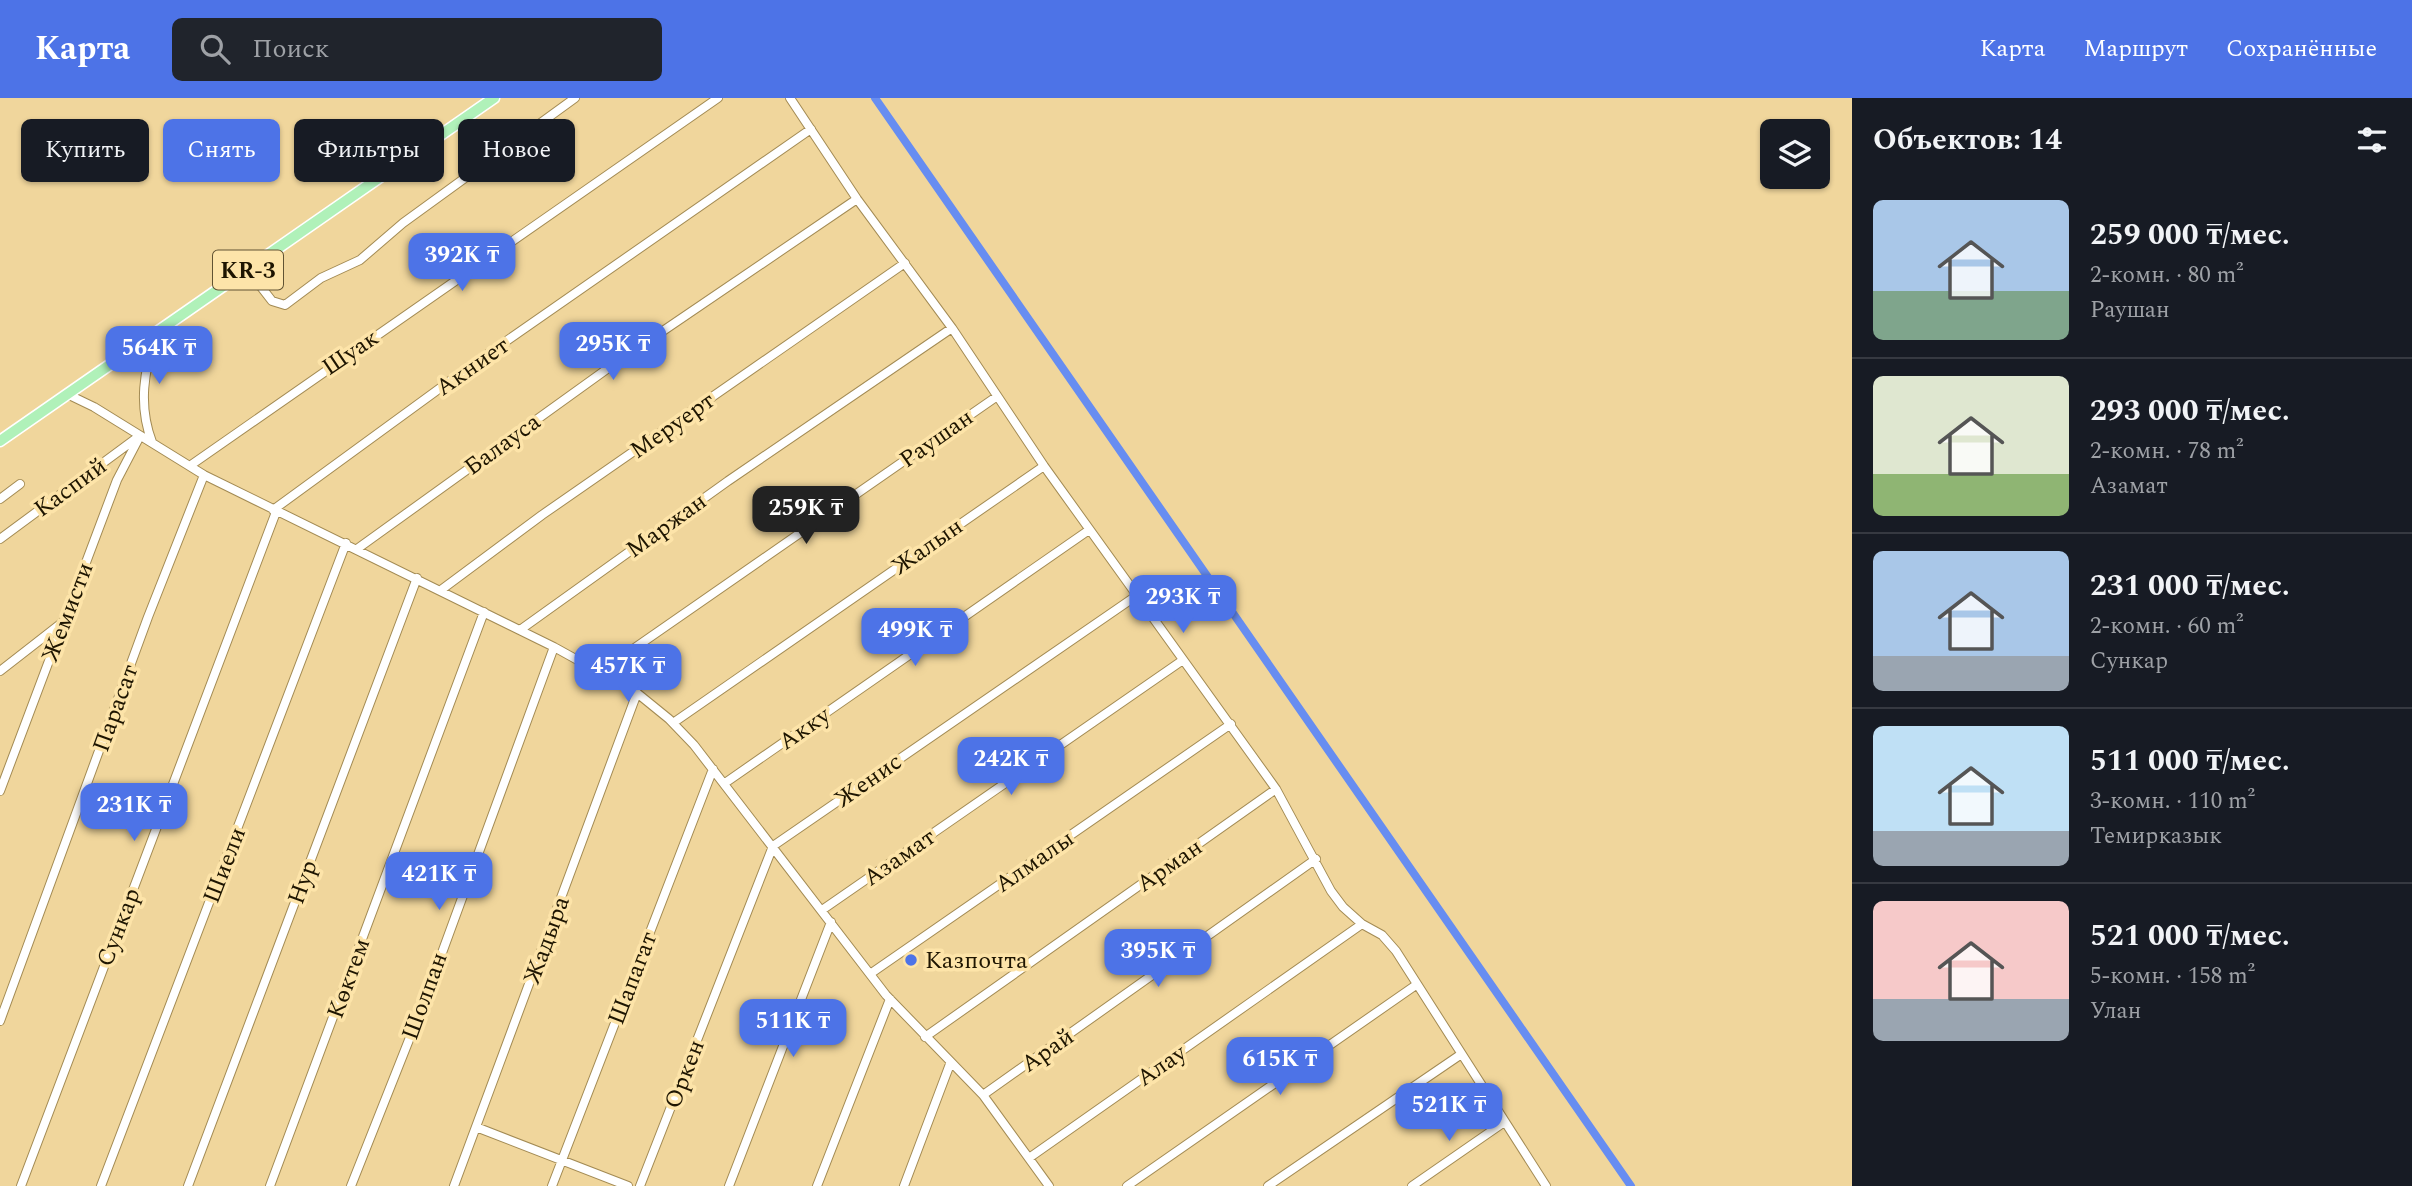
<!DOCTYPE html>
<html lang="ru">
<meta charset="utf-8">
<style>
:root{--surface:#171b24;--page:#20242c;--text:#f1f3f6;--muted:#9ea1a6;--line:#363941;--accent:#4d73e7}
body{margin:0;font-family:Spectral,serif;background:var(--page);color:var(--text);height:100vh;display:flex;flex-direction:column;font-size:26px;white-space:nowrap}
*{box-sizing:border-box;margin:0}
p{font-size:23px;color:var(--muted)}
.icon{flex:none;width:38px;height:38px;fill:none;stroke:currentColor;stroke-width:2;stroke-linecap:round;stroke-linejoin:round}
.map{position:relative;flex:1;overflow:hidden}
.panel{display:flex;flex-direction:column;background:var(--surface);width:560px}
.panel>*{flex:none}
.hud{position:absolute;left:21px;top:21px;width:665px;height:63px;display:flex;gap:14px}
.buttons{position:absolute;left:1760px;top:21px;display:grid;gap:14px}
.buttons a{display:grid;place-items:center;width:70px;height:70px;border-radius:10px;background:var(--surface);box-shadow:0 2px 5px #0004;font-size:35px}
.price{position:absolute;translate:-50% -60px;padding:0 16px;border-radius:14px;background:var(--accent);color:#fff;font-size:23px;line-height:46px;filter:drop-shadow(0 2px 4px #0008)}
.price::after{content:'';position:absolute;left:50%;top:42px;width:21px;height:16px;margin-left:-10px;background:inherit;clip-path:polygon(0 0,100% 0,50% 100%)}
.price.selected{background:#222;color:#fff}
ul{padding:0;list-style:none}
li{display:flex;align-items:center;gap:21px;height:175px;padding:0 21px}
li+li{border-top:2px solid var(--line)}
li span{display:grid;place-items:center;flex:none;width:196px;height:140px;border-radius:10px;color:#555}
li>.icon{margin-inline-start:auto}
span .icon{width:84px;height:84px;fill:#fffc;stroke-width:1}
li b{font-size:30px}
h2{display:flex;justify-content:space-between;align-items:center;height:84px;padding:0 21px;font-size:30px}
.pill{padding:0 24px;border-radius:10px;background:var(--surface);box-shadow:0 2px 5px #0004;font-size:24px;line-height:63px}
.pill.selected{background:var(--accent);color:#fff}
header{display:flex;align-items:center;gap:42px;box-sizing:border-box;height:98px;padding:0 35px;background:var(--accent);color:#fff}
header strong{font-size:33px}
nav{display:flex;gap:38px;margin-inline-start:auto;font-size:24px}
.search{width:490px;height:63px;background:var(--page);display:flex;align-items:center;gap:18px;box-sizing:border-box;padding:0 24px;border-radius:10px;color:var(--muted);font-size:26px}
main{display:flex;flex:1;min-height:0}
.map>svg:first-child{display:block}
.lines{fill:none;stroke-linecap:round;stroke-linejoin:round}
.canal{stroke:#678df1;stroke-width:8}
.minor-casing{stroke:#a38b54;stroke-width:10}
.major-casing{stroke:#fff;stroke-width:13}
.minor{stroke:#fff;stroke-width:8}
.major{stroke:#b0f1b9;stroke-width:10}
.poi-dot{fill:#4d73e7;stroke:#fde4a9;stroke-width:2.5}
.labels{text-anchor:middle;stroke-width:7;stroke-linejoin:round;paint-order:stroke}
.shield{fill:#fde4a9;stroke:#615333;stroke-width:2}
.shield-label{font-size:23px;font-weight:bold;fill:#1e1501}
.street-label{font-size:24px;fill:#1e1501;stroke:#fde4a9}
.poi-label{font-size:24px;fill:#1e1501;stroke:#fde4a9;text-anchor:start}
</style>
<header>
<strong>Карта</strong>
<div class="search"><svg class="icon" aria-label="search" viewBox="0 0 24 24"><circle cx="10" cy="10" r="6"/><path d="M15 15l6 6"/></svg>Поиск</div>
<nav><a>Карта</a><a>Маршрут</a><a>Сохранённые</a></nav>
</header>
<main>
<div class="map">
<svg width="1852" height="1088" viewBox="0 0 1852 1088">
<rect width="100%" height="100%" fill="#f0d69c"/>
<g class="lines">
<path class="canal" d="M 875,0 L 1631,1088"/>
<g class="minor-casing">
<path id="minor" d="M 790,0 L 857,101 L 952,230 L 1044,368 L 1276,691 L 1331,793 L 1343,809 L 1362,826 L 1382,837 L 1396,853 L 1546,1088
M 248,172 L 272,203 L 285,207 L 321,180 L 360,162 L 403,125 L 575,0
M 67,296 L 94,309 L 204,377 L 554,549 L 637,595 L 669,621 L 694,647 L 886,897 L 983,997 L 1049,1088
M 152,344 C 138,307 144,273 156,235
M 191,367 L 718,0
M 0,401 L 20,386
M 273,412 L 469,269 L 811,31
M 0,441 L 138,339
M 357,451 L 607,271 L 857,101
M 441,492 L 542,417 L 905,165
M 520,532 L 728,383 L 952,230
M 0,573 L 63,524
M 600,574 L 996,299
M 673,625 L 1044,368
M 725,685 L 1089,432
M 0,693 L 117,382 L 140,338
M 822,812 L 1183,562
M 870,876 L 1231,626
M 0,923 L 148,519 L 204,377
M 925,939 L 1276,691
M 983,997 L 1316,761
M 476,1029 L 628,1088
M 1029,1060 L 1362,826
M 21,1088 L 276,414
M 101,1088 L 346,445
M 188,1088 L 417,480
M 270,1088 L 484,514
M 351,1088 L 424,904 L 554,549
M 454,1088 L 637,595
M 552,1088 L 713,671
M 640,1088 L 773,748 L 1136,498
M 729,1088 L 831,824
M 817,1088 L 890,901
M 904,1088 L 950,966
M 1127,1088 L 1416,887
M 1268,1088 L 1460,957
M 1412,1088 L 1503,1025"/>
</g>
<g class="major-casing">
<path id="major" d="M 0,343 L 494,0"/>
</g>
<use href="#minor" class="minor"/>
<use href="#major" class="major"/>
</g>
<circle class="poi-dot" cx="911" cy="862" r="7"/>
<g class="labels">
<rect class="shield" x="213" y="152.5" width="70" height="39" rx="5"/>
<g class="shield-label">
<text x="248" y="180">KR-3</text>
</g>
<g class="street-label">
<text transform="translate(350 254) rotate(-34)" y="8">Шуак</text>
<text transform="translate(472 268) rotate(-35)" y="8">Акниет</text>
<text transform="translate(672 327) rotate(-35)" y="8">Меруерт</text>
<text transform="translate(936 340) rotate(-35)" y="8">Раушан</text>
<text transform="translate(502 346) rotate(-36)" y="8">Балауса</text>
<text transform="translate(70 389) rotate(-36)" y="8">Каспий</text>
<text transform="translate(666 427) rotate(-36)" y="8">Маржан</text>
<text transform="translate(927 448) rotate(-35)" y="8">Жалын</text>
<text transform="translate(67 514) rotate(-69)" y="8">Жемисти</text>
<text transform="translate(115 610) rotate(-70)" y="8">Парасат</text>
<text transform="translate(804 630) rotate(-35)" y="8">Акку</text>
<text transform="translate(868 682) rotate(-35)" y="8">Женис</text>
<text transform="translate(899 759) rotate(-35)" y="8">Азамат</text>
<text transform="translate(1034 763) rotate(-35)" y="8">Алмалы</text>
<text transform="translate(224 767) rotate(-69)" y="8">Шиели</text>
<text transform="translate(1169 767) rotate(-35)" y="8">Арман</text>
<text transform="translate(302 784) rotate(-70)" y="8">Нур</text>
<text transform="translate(118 829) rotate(-69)" y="8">Сункар</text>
<text transform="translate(546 842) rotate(-70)" y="8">Жадыра</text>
<text transform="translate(348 880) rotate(-70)" y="8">Көктем</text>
<text transform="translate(632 880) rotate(-69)" y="8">Шапагат</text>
<text transform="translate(424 898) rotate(-70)" y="8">Шолпан</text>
<text transform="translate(1047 952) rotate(-35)" y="8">Арай</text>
<text transform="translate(1161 967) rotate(-35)" y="8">Алау</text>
<text transform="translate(684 976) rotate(-69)" y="8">Оркен</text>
</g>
<g class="poi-label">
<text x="925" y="870">Казпочта</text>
</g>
</g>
</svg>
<div class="buttons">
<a><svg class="icon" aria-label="layers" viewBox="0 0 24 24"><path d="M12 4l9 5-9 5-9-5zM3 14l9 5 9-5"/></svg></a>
</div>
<b class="price" style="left:462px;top:195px">392K ₸</b>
<b class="price" style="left:613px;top:284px">295K ₸</b>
<b class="price" style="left:159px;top:288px">564K ₸</b>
<b class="price selected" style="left:806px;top:448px">259K ₸</b>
<b class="price" style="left:1183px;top:537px">293K ₸</b>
<b class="price" style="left:915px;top:570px">499K ₸</b>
<b class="price" style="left:628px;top:606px">457K ₸</b>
<b class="price" style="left:1011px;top:699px">242K ₸</b>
<b class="price" style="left:134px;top:745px">231K ₸</b>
<b class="price" style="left:439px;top:814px">421K ₸</b>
<b class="price" style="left:1158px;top:891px">395K ₸</b>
<b class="price" style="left:793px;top:961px">511K ₸</b>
<b class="price" style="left:1280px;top:999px">615K ₸</b>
<b class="price" style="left:1449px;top:1045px">521K ₸</b>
<div class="hud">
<a class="pill">Купить</a>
<a class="pill selected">Снять</a>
<a class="pill">Фильтры</a>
<a class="pill">Новое</a>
</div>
</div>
<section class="panel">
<h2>Объектов: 14<svg class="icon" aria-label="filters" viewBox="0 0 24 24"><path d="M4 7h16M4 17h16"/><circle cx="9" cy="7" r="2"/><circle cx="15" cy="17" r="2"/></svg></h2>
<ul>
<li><span style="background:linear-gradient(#a9c7e8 65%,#7fa58c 0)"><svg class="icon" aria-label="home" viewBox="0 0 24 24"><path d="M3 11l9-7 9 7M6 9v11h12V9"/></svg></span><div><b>259 000 ₸/мес.</b><p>2-комн. · 80 m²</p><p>Раушан</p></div></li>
<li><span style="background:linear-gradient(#dfe7d0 70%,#8fb573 0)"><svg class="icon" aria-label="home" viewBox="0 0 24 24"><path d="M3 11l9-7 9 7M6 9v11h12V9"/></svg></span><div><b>293 000 ₸/мес.</b><p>2-комн. · 78 m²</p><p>Азамат</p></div></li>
<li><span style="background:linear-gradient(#a9c7e8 75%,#9aa5b1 0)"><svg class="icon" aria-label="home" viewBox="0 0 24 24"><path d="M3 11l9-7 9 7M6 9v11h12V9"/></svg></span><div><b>231 000 ₸/мес.</b><p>2-комн. · 60 m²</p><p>Сункар</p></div></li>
<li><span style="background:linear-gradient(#bfe0f5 75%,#9aa5b1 0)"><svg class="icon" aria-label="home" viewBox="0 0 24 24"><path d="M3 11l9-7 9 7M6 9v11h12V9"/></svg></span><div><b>511 000 ₸/мес.</b><p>3-комн. · 110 m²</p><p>Темирказык</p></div></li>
<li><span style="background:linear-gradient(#f6c9c9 70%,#9aa5b1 0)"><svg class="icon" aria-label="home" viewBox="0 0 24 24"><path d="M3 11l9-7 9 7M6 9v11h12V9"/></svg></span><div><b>521 000 ₸/мес.</b><p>5-комн. · 158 m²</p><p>Улан</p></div></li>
</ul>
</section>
</main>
